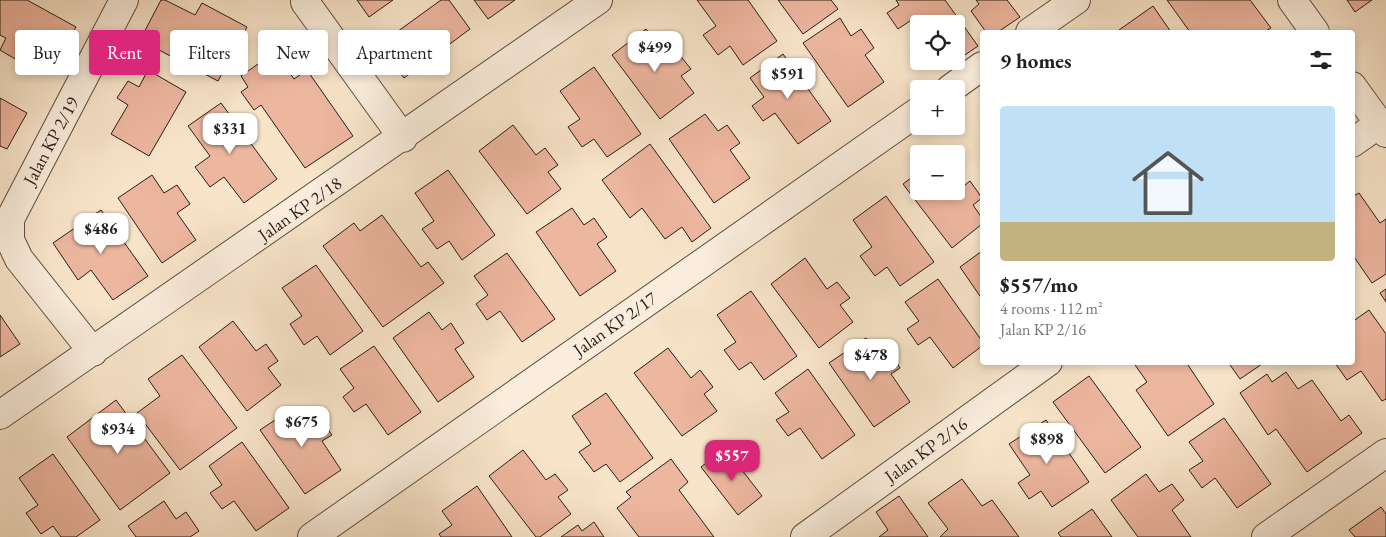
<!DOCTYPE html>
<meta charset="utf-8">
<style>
:root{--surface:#fff;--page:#f6f6f6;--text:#202124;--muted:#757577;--line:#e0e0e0;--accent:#db2777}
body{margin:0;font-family:"EB Garamond",serif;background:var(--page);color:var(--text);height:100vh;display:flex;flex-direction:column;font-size:19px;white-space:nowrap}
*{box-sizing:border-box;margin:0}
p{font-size:16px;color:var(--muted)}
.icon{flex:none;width:28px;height:28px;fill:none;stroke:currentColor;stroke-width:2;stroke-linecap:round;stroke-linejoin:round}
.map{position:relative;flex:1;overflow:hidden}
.side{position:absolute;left:980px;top:30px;width:375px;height:335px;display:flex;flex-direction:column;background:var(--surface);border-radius:5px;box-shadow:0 2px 8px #0003}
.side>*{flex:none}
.hud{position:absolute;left:15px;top:30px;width:475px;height:45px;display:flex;gap:10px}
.fabs{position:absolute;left:910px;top:15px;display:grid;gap:10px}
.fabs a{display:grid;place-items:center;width:55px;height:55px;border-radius:5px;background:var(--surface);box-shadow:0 2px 8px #0003;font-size:25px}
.price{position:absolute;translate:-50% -42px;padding:0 11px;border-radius:10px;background:#fff;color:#222;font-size:16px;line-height:32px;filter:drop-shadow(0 1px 2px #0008)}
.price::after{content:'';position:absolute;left:50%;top:30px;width:15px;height:11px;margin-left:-8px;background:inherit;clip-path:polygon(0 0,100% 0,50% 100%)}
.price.selected{background:var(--accent);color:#fff}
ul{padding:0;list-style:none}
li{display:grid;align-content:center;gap:10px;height:265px;padding:0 20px}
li+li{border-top:1px solid var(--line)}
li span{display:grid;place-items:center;height:155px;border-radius:5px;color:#555}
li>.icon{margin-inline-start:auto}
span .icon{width:90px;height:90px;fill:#fffc;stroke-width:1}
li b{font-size:21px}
h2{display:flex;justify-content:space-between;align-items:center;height:60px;padding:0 20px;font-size:21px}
.tag{padding:0 18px;border-radius:5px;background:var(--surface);box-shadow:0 2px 8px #0003;font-size:18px;line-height:45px}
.tag.selected{background:var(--accent);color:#fff}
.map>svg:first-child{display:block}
.building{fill:#edb69f;stroke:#291c17}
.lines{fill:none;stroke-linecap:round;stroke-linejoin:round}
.street-casing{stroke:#5d4e44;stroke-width:30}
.street{stroke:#faeddc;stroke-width:28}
.labels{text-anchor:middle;stroke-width:4.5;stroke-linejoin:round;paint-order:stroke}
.street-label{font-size:18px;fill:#291c17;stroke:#faeddc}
</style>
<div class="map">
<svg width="1386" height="537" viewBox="0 0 1386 537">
<rect width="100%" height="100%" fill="#f8e4c9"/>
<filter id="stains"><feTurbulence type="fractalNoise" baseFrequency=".004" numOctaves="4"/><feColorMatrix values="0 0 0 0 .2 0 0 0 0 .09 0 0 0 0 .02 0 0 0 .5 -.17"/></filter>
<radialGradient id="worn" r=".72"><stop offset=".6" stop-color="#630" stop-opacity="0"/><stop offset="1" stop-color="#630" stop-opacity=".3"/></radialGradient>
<path class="building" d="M 0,0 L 27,0 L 76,27 L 55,65 L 24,48 L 17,60 L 0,50 L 6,38 L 0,35 Z
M 161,0 L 165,0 L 195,15 L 202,3 L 247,27 L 218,81 L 140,40 Z
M 357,0 L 393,0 L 369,17 Z
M 441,0 L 449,0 L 470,29 L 404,78 L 379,45 Z
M 474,0 L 515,0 L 488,19 Z
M 697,0 L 748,0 L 777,41 L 743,65 L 730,46 L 718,55 L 703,35 L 716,26 Z
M 778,0 L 831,0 L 838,9 L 803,34 Z
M 896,0 L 945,0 L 978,46 L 962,57 L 956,50 L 956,24 L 919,24 L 919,32 L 910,21 L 898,29 L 887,13 L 899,5 Z
M 976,0 L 1007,0 L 1020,17 L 998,32 L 986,32 L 971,11 L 979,4 Z
M 1167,0 L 1250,0 L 1271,28 L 1264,32 L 1190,32 Z
M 1347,0 L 1372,0 L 1355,12 Z
M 1153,6 L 1171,32 L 1120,32 L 1119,30 Z
M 840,18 L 851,36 L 861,29 L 874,48 L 865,55 L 884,82 L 848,107 L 803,43 Z
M 646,29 L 669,60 L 678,53 L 691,69 L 681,76 L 694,93 L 660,119 L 612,55 Z
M 275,52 L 294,79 L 307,70 L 353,136 L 305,168 L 261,105 L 254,110 L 241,92 L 248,87 L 241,76 Z
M 783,54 L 831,121 L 798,144 L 775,113 L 763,121 L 752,106 L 764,97 L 750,78 Z
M 594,67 L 641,134 L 607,157 L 594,139 L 582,147 L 568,127 L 580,119 L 560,91 Z
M 148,70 L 186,92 L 149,156 L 111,134 L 128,105 L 117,98 L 128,81 L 139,87 Z
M 0,98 L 27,113 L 7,149 L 0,146 Z
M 221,103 L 277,179 L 244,203 L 224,177 L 210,187 L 195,167 L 210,156 L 188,126 Z
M 705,114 L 718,131 L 727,125 L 740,143 L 730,150 L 750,178 L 714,203 L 669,139 Z
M 513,125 L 536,155 L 545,148 L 558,165 L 548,172 L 561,189 L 527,214 L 479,151 Z
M 650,144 L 711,228 L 692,242 L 682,227 L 665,239 L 642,208 L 630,218 L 602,180 Z
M 448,170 L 495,235 L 462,260 L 449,241 L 437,249 L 422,229 L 434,221 L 415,193 Z
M 919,172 L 919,191 L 956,191 L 956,183 L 960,189 L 970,181 L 982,198 L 973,205 L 982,218 L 982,224 L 952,248 L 903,184 Z
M 152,175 L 164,193 L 177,185 L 190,204 L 177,213 L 196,240 L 162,263 L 118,198 Z
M 1359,193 L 1380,223 L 1386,219 L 1386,274 L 1372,283 L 1352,254 L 1352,197 Z
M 886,196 L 934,262 L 900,286 L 887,267 L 875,276 L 860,256 L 872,247 L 853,220 Z
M 572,208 L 584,225 L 594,218 L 607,237 L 597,244 L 616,271 L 580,296 L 536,232 Z
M 101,210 L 148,276 L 113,300 L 91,270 L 78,280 L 53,243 Z
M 382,215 L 421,267 L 428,262 L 444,283 L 383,327 L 323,246 L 354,223 L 360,231 Z
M 982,251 L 982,299 L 960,267 Z
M 507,253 L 555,319 L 522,342 L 500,311 L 487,320 L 476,304 L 488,295 L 474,276 Z
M 805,258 L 827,289 L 837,282 L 850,298 L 840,305 L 853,322 L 819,348 L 771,284 Z
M 316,265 L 363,331 L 330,355 L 317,336 L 304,345 L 290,324 L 302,316 L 282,288 Z
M 938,279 L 982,341 L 982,346 L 953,368 L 930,337 L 918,345 L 907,329 L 919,321 L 905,302 Z
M 1386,289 L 1386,302 L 1380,293 Z
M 751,291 L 797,356 L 764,380 L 751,362 L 739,370 L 724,350 L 736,342 L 717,315 Z
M 1369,310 L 1386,334 L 1386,399 L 1382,401 L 1361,371 L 1347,380 L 1335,363 L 1352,362 L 1352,322 Z
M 429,312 L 442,330 L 451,323 L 464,343 L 455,349 L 474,377 L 438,402 L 393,338 Z
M 0,315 L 20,344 L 0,357 Z
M 233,321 L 256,351 L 266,344 L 278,361 L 268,368 L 281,385 L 247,411 L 199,347 Z
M 866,338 L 878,356 L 888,349 L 900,368 L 891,374 L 910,402 L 874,427 L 829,363 Z
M 374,346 L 421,412 L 388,435 L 366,404 L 354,412 L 343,397 L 354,388 L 340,369 Z
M 668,348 L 691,378 L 700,370 L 713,387 L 704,394 L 717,411 L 682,436 L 634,373 Z
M 182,355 L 237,428 L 180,470 L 137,413 L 160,396 L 148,379 Z
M 1133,362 L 1186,362 L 1214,404 L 1168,436 L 1136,390 L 1147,382 Z
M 1228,362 L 1265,362 L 1240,379 Z
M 808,369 L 855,435 L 822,459 L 800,428 L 788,436 L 776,420 L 789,412 L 775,393 Z
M 1286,372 L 1298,389 L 1312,380 L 1341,421 L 1349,415 L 1362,433 L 1307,472 L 1276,429 L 1268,435 L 1240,393 L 1267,374 L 1272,382 Z
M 1089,376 L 1141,447 L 1105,473 L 1053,402 Z
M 606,393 L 653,458 L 620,482 L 606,464 L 594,472 L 579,452 L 591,444 L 572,416 Z
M 116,400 L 170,473 L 120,510 L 67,437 Z
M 296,406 L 308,423 L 318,416 L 332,435 L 322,441 L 341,470 L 305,494 L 260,430 Z
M 1224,418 L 1271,484 L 1237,508 L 1215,478 L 1202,488 L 1189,470 L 1203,461 L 1189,442 Z
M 1046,420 L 1089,482 L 1052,507 L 1041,491 L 1029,499 L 1018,483 L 1030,475 L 1009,444 Z
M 242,442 L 289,508 L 256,531 L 234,501 L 222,509 L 210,493 L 222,485 L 209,466 Z
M 725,448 L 762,496 L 738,515 L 701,467 Z
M 523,450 L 546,480 L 555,474 L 568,490 L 558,497 L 571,514 L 540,537 L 536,537 L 489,476 Z
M 53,454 L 100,520 L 76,537 L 61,537 L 53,526 L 41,534 L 26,513 L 38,505 L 19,478 Z
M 671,459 L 688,482 L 679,490 L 714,537 L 639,537 L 617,508 L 631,497 L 626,492 Z
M 1146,474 L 1159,492 L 1172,484 L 1184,500 L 1172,510 L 1191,537 L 1138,537 L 1111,500 Z
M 962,479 L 982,506 L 992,500 L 1019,537 L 940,537 L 948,529 L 928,503 Z
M 477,486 L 512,537 L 441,537 L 439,534 L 452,525 L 442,511 Z
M 899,496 L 928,537 L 879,537 L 888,530 L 876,512 Z
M 164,501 L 176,519 L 186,512 L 199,531 L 190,537 L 136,537 L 128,526 Z
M 1381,507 L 1386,514 L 1386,537 L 1355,537 L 1349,530 Z
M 1092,509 L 1112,537 L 1061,537 L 1058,533 Z
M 594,522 L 604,537 L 561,537 L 578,525 L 582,531 Z"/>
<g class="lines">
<g class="street-casing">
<path id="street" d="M 1292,0 L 1315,32
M 305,2 L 403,138
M 1030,32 L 1076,0
M 1352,86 L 1386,133
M 950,89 L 982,66
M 1352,143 L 1379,124
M 93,352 L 19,259 L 10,240 L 10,219 L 124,0
M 0,415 L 598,0
M 312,537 L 919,111
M 805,537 L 1048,362
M 1266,537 L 1386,453"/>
</g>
<use href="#street" class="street"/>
</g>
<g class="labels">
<g class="street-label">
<text transform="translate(51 141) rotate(-62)" y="6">Jalan KP 2/19</text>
<text transform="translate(300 209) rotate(-35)" y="6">Jalan KP 2/18</text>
<text transform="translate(615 324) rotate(-35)" y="6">Jalan KP 2/17</text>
<text transform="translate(926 450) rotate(-36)" y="6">Jalan KP 2/16</text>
</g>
</g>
<rect width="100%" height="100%" filter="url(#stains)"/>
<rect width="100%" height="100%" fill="url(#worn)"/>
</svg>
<div class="fabs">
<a><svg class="icon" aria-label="locate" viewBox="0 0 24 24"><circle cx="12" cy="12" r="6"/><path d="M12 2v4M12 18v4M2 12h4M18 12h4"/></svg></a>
<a>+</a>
<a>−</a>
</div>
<b class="price" style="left:655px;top:73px">$499</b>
<b class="price" style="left:788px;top:100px">$591</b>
<b class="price" style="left:230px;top:155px">$331</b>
<b class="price" style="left:101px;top:255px">$486</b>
<b class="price" style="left:871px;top:381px">$478</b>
<b class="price" style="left:302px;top:448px">$675</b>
<b class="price" style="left:118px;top:455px">$934</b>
<b class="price" style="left:1047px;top:465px">$898</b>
<b class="price selected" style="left:732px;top:482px">$557</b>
<div class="hud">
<a class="tag">Buy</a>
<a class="tag selected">Rent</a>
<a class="tag">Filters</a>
<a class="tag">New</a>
<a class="tag">Apartment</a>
</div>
<section class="side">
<h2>9 homes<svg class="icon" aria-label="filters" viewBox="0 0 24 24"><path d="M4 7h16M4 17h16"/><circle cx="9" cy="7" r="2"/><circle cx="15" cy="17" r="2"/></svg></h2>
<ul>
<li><span style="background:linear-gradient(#bfe0f5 75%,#c2b280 0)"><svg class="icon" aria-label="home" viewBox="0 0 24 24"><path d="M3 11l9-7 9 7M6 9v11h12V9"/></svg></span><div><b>$557/mo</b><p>4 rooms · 112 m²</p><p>Jalan KP 2/16</p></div></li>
</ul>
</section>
</div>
